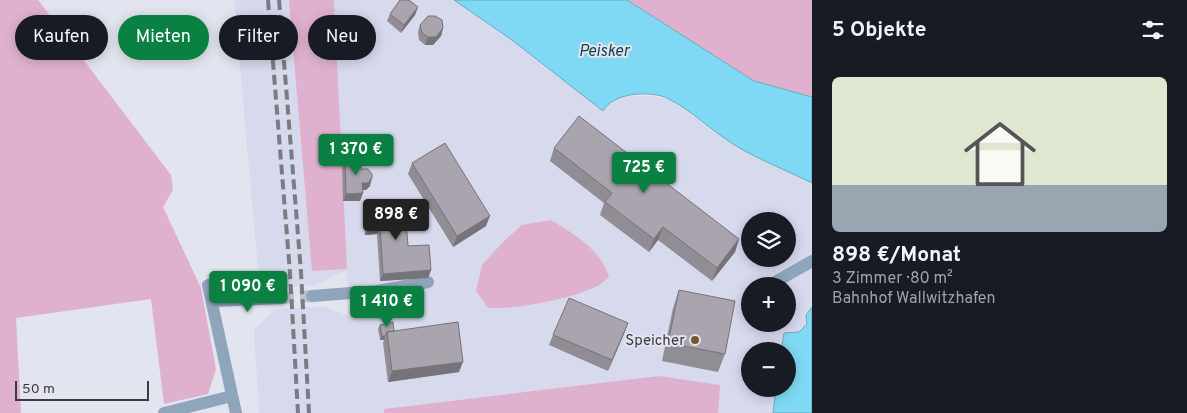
<!DOCTYPE html>
<html lang="de">
<meta charset="utf-8">
<style>
:root{--surface:#171b24;--page:#20242c;--text:#f1f3f6;--muted:#9ea1a6;--accent:#0b8043}
body{margin:0;font-family:Overpass,sans-serif;background:var(--page);color:var(--text);height:100vh;display:flex;flex-direction:column;font-size:19px;white-space:nowrap}
*{box-sizing:border-box;margin:0}
p{font-size:16px;color:var(--muted)}
.icon{flex:none;width:28px;height:28px;fill:none;stroke:currentColor;stroke-width:2;stroke-linecap:round;stroke-linejoin:round}
.map{position:relative;flex:1;overflow:hidden}
.details{display:flex;flex-direction:column;background:var(--surface);width:375px}
.details>*{flex:none}
.banner{position:absolute;left:15px;top:15px;width:475px;height:45px;display:flex;gap:10px}
.fabs{position:absolute;left:741px;top:212px;display:grid;gap:10px}
.fabs a{display:grid;place-items:center;width:55px;height:55px;border-radius:50%;background:var(--surface);box-shadow:0 2px 12px #0003;font-size:25px}
.scale{position:absolute;left:15px;bottom:12px;width:134px;box-sizing:border-box;padding-left:5px;border:2px solid #3b3c40;border-top:0;font-size:14px;line-height:18px;white-space:nowrap;color:#3b3c40;-webkit-text-stroke:4px #e2e4ef;paint-order:stroke}
.price{position:absolute;translate:-50% -42px;padding:0 11px;border-radius:5px;background:var(--accent);color:#fff;font-size:16px;line-height:32px;filter:drop-shadow(0 1px 2px #0008)}
.price::after{content:'';position:absolute;left:50%;top:30px;width:15px;height:11px;margin-left:-8px;background:inherit;clip-path:polygon(0 0,100% 0,50% 100%)}
.price.current{background:#222;color:#fff}
ul{padding:0;list-style:none}
li{display:grid;align-content:center;gap:10px;height:265px;padding:0 20px}
li span{display:grid;place-items:center;height:155px;border-radius:8px;color:#555}
li>.icon{margin-inline-start:auto}
span .icon{width:90px;height:90px;fill:#fffc;stroke-width:1}
li b{font-size:21px}
h2{display:flex;justify-content:space-between;align-items:center;height:60px;padding:0 20px;font-size:21px}
.chip{padding:0 18px;border-radius:22px;background:var(--surface);box-shadow:0 2px 12px #0003;font-size:18px;line-height:45px}
.chip.current{background:var(--accent);color:#fff}
main{display:flex;flex:1;min-height:0}
.map>svg:first-child{display:block}
.built{fill:#d7d9ec;fill-rule:evenodd}
.green{fill:#e0b1ce}
.water{fill:#7fd9f4;stroke:#6baabe}
.lines{fill:none;stroke-linecap:round;stroke-linejoin:round}
.minor-tunnel{stroke:#c1c2cc;stroke-width:12;stroke-dasharray:12 6;stroke-linecap:butt}
.minor{stroke:#8fa5bc;stroke-width:12}
.rail{stroke:#7a7c82;stroke-width:4;stroke-dasharray:10 5;stroke-linecap:butt}
.wall{fill:#918d95}
.shaded-wall{fill:#767379}
.building{fill:#a9a4ad;stroke:#767379}
.poi-dot{fill:#76562c;stroke:#e2e4ef;stroke-width:2}
.labels{text-anchor:middle;stroke-width:4;stroke-linejoin:round;paint-order:stroke}
.poi-label{font-size:15px;fill:#3b3c40;stroke:#e2e4ef;text-anchor:end}
.water-label{font-size:16px;font-style:italic;fill:#19424e;stroke:#e2e4ef}
</style>
<main>
<div class="map">
<svg width="812" height="413" viewBox="0 0 812 413">
<rect width="100%" height="100%" fill="#e2e4ef"/>
<path class="built" d="M 234,0 L 454,0 L 512,40 L 603,111 L 606,105 L 622,96 L 651,96 L 668,99 L 734,144 L 812,183 L 812,307 L 806,315 L 807,324 L 799,332 L 784,333 L 781,351 L 750,351 L 750,389 L 776,389 L 773,413 L 259,413 L 254,330 L 276,309 L 325,307 L 360,320 L 347,282 L 346,270 L 315,285 L 260,290 ZM 750,221 L 788,221 L 788,259 L 750,259 ZM 750,286 L 788,286 L 788,324 L 750,324 Z"/>
<path class="green" d="M 0,0 L 38,0 L 171,175 L 173,190 L 163,207 L 201,288 L 216,369 L 208,394 L 164,404 L 151,299 L 16,318 L 21,413 L 0,413 Z
M 289,0 L 334,0 L 347,269 L 312,271 Z
M 627,0 L 812,0 L 812,97 L 754,81 Z
M 551,220 C 574,234 601,250 609,277 C 604,281 599,286 593,288 C 569,299 514,310 488,308 L 476,291 L 482,265 L 505,240 L 522,225 Z
M 659,376 L 720,385 L 718,413 L 384,413 L 384,409 Z"/>
<path class="water" d="M 454,0 L 627,0 L 754,81 L 812,97 L 812,183 C 786,170 757,159 733,144 C 711,130 692,111 669,99 C 652,90 613,92 603,111 L 512,40 Z
M 812,307 L 812,413 L 773,413 L 776,389 L 788,389 L 788,351 L 781,351 L 784,333 L 799,332 L 807,324 L 806,315 Z"/>
<g class="lines">
<path class="minor-tunnel" d="M 282,298 L 312,296"/>
<path class="minor" d="M 208,285 L 236,413
M 768,286 L 812,261
M 312,296 L 377,291 L 428,282
M 213,301 L 282,298
M 164,413 L 232,396"/>
<path class="rail" d="M 268,0 L 290,273 L 298,413
M 279,0 L 301,272 L 309,413"/>
</g>
<path class="wall" d="M 418,7 L 415,15 L 401,33 L 387,21 L 390,14 Z
M 420,25 L 443,28 L 441,36 L 433,45 L 425,45 L 419,40 L 418,32 Z
M 554,148 L 739,239 L 735,252 L 712,281 L 658,240 L 649,252 L 600,215 L 604,203 L 550,161 Z
M 345,159 L 361,169 L 370,186 L 366,190 L 363,190 L 363,193 L 360,201 L 343,201 L 342,166 Z
M 412,163 L 486,226 L 453,247 L 408,174 Z
M 367,202 L 394,221 L 408,246 L 431,270 L 428,278 L 380,281 L 377,234 L 365,235 L 364,209 Z
M 679,290 L 725,354 L 718,372 L 662,361 L 673,308 Z
M 628,323 L 608,371 L 549,345 L 553,335 Z
M 380,325 L 394,331 L 459,372 L 388,382 L 383,343 L 384,340 L 380,340 L 378,329 Z"/>
<path class="shaded-wall" d="M 418,7 L 415,15 L 401,33 L 404,25 Z
M 443,28 L 441,36 L 433,45 L 425,45 L 428,37 Z
M 372,178 L 370,186 L 366,190 L 360,190 L 362,183 Z
M 363,193 L 360,201 L 343,201 L 346,194 Z
M 490,216 L 486,226 L 453,247 L 457,236 Z
M 368,227 L 380,227 L 377,234 L 365,235 Z
M 663,227 L 658,240 L 649,252 L 654,239 Z
M 739,239 L 735,252 L 712,281 L 717,268 Z
M 431,270 L 428,278 L 380,281 L 383,274 Z
M 628,323 L 624,334 L 608,371 L 612,360 Z
M 382,336 L 385,336 L 384,340 L 380,340 Z
M 463,362 L 459,372 L 388,382 L 392,371 Z"/>
<path class="building" d="M 400,0 L 409,0 L 418,7 L 404,25 L 390,14 Z
M 428,16 L 435,16 L 442,20 L 443,28 L 436,37 L 428,37 L 422,33 L 420,25 Z
M 579,116 L 739,239 L 717,268 L 663,227 L 654,239 L 605,202 L 612,193 L 554,148 Z
M 445,143 L 490,216 L 457,236 L 412,163 Z
M 361,158 L 361,169 L 368,169 L 372,174 L 372,178 L 368,183 L 362,183 L 363,193 L 346,194 L 345,159 Z
M 393,200 L 394,221 L 406,220 L 408,246 L 429,245 L 431,270 L 383,274 L 380,227 L 368,227 L 367,202 Z
M 679,290 L 735,301 L 725,354 L 668,343 Z
M 569,298 L 628,323 L 612,360 L 553,335 Z
M 393,322 L 394,331 L 387,332 L 385,336 L 382,336 L 380,325 Z
M 458,322 L 463,362 L 392,371 L 387,332 Z"/>
<circle class="poi-dot" cx="695" cy="340" r="5"/>
<g class="labels">
<g class="poi-label">
<text x="685" y="345">Speicher</text>
</g>
<g class="water-label">
<text x="604" y="56">Peisker</text>
</g>
</g>
</svg>
<div class="fabs">
<a><svg class="icon" aria-label="layers" viewBox="0 0 24 24"><path d="M12 4l9 5-9 5-9-5zM3 14l9 5 9-5"/></svg></a>
<a>+</a>
<a>−</a>
</div>
<div class="scale">50 m</div>
<b class="price" style="left:356px;top:176px">1 370 €</b>
<b class="price" style="left:644px;top:194px">725 €</b>
<b class="price current" style="left:396px;top:241px">898 €</b>
<b class="price" style="left:248px;top:313px">1 090 €</b>
<b class="price" style="left:387px;top:328px">1 410 €</b>
<div class="banner">
<a class="chip">Kaufen</a>
<a class="chip current">Mieten</a>
<a class="chip">Filter</a>
<a class="chip">Neu</a>
</div>
</div>
<section class="details">
<h2>5 Objekte<svg class="icon" aria-label="filters" viewBox="0 0 24 24"><path d="M4 7h16M4 17h16"/><circle cx="9" cy="7" r="2"/><circle cx="15" cy="17" r="2"/></svg></h2>
<ul>
<li><span style="background:linear-gradient(#dfe7d0 70%,#9aa5b1 0)"><svg class="icon" aria-label="home" viewBox="0 0 24 24"><path d="M3 11l9-7 9 7M6 9v11h12V9"/></svg></span><div><b>898 €/Monat</b><p>3 Zimmer · 80 m²</p><p>Bahnhof Wallwitzhafen</p></div></li>
</ul>
</section>
</main>
